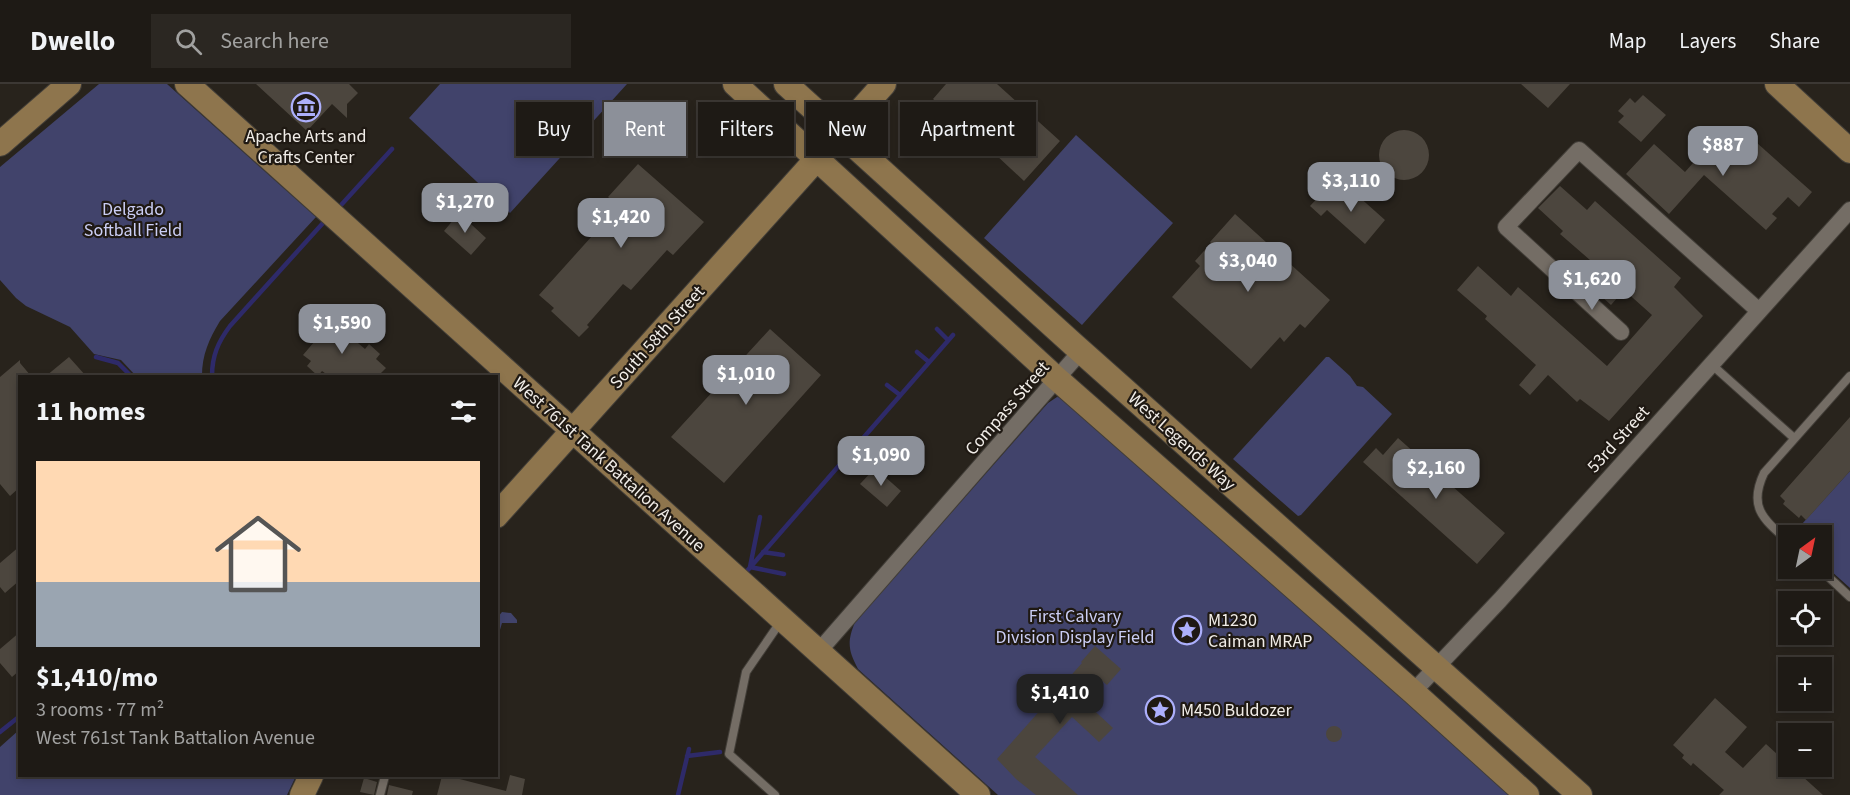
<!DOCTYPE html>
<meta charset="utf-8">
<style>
:root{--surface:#1e1a15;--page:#2b2722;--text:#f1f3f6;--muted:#a1a1a0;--line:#3c3834;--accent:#8c9099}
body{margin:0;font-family:"Source Sans 3",sans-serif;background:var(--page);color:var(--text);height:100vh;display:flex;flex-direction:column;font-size:22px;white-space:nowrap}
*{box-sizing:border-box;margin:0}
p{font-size:20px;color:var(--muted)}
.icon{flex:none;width:33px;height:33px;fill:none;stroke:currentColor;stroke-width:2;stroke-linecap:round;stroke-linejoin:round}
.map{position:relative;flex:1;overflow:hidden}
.panel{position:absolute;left:18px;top:291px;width:480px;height:402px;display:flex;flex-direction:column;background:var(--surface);border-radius:0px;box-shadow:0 3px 9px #0003,0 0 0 2px var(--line)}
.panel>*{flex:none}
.banner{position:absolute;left:516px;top:18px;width:570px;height:54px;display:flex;gap:12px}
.needle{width:39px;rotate:33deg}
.fabs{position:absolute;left:1778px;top:441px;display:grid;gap:12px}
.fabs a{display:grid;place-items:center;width:54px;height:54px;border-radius:0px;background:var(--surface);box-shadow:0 3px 9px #0003,0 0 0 2px var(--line);font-size:30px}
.price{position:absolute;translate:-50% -51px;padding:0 14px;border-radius:12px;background:var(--accent);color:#fff;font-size:20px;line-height:39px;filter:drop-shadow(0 2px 3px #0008)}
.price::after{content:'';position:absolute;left:50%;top:36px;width:18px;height:14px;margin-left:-9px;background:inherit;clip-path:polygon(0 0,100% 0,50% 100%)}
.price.selected{background:#222;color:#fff}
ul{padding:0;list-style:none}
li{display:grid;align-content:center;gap:12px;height:318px;padding:0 18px}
li span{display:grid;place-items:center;height:186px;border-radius:0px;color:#555}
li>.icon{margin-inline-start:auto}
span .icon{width:108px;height:108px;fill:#fffc;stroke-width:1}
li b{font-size:26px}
h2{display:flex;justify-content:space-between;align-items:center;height:72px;padding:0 18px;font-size:26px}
.tag{padding:0 21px;border-radius:0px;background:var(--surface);box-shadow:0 3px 9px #0003,0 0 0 2px var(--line);font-size:21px;line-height:54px}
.tag.selected{background:var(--accent);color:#fff}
header{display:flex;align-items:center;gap:36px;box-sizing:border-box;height:84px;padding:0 30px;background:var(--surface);border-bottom:2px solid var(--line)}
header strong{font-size:28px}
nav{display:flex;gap:33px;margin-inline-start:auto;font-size:21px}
.search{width:420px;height:54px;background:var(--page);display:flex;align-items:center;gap:15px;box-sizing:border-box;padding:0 21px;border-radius:0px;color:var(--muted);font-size:22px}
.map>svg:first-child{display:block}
.green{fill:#41436b}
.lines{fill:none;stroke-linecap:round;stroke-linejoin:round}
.stream{stroke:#2e2a69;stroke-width:4.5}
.building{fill:#4c463e}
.lane-casing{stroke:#423e38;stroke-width:10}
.street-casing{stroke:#423e38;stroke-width:18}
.secondary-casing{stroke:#423e38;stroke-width:26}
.lane{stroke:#746d65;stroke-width:8}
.street{stroke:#746d65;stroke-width:16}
.secondary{stroke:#8e754d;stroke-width:24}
.labels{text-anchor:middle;stroke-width:4.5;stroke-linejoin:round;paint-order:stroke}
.poi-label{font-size:18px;fill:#f1ede8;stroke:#1f1913;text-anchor:start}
.park-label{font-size:18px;fill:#cbcef5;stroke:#1f1913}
.street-label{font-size:18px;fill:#f1ede8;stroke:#1f1913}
</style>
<header>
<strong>Dwello</strong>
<div class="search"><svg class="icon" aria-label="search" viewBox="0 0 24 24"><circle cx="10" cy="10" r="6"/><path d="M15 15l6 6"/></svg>Search here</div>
<nav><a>Map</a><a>Layers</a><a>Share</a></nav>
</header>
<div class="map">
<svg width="1850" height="711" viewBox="0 0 1850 711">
<rect width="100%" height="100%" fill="#28231c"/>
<path class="green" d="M 99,0 L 167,0 L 316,133 L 220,237 C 209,255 202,271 202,292 L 136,292 L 121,276 L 94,270 L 70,243 L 26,222 L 16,214 L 0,196 L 0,83 Z
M 440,0 L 627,0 L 510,129 L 409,34 Z
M 1076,51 L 1173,139 L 1082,241 L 984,154 Z
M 1326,273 L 1329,273 L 1350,292 L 1357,302 L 1363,303 L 1392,330 L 1301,431 L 1298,432 L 1233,375 Z
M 1057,313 L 1069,315 L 1513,711 L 998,711 L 858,585 C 848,566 847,558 855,538 L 1048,319 Z
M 1850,387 L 1850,504 L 1821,478 L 1821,452 L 1792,451 Z
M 502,528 L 511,529 L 517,536 L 517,539 L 502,539 L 497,556 L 497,534 Z
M 19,646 L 20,692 L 296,692 L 287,711 L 0,711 L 0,663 Z"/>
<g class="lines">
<path class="stream" d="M 342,120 L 392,65
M 937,245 L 948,256
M 917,268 L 929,278
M 96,273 L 118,279 L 131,292
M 212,292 C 212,272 218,258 230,242 L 323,139
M 887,301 L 900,311
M 760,433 L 750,483 L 784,490
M 763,468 L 783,471
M 747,487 L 953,251
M 0,648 L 20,632
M 687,672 L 720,668
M 678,711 L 689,665"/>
</g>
<path class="building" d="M 256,0 L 349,0 L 358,9 L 347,20 L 347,34 L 332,20 L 307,47 Z
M 946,0 L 997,0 L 1060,57 L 1024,97 L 995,70 L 1004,60 L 972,32 L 963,42 L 933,15 Z
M 1521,0 L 1570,0 L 1548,24 Z
M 1643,11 L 1666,31 L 1641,58 L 1618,38 L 1624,32 L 1618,27 L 1630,14 L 1635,19 Z
M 1738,42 L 1812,108 L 1799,123 L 1788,113 L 1772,130 L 1777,134 L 1766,146 L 1704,91 L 1669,130 L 1626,90 L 1654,60 L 1685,88 L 1724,44 L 1731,51 Z
M1379 71a25 25 0 1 1 50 0a25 25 0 1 1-50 0Z
M 638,80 L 704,138 L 673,171 L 667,166 L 631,206 L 623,200 L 587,241 L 589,243 L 579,253 L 551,227 L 554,224 L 539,211 L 619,122 L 608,113 Z
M 1560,102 L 1587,126 L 1595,117 L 1681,194 L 1674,203 L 1703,232 L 1609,337 L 1580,315 L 1577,318 L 1548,291 L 1530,311 L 1519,301 L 1536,281 L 1485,235 L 1487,232 L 1457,206 L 1478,182 L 1511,212 L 1518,203 L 1607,282 L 1652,231 L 1624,206 L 1611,221 L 1600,211 L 1613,196 L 1560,150 L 1563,147 L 1538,124 Z
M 1348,103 L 1385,136 L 1365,160 L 1327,126 L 1321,132 L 1310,122 L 1324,107 L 1335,117 Z
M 459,129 L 486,154 L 471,171 L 444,147 Z
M 1235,130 L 1330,216 L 1305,244 L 1300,240 L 1284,258 L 1280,253 L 1251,285 L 1172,213 L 1200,182 L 1195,177 L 1211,159 L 1210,158 Z
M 332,237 L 365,265 L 369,260 L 380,270 L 376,275 L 386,284 L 378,292 L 329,292 L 322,287 L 318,292 L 307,282 L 311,277 L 303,271 Z
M 770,245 L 821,291 L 724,399 L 671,353 Z
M 69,273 L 86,292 L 46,292 Z
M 20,276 L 20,279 L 31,292 L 20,292 L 20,403 L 10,412 L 0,400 L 0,293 Z
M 1850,333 L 1850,387 L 1806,436 L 1801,431 L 1799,434 L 1783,420 L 1785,417 L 1780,412 Z
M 1398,354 L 1505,449 L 1477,480 L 1363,378 L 1376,364 L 1383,371 Z
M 875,384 L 901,407 L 887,423 L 860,400 Z
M 20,462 L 20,496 L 5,509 L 0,503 L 0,479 Z
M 20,548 L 20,586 L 12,593 L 0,579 L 0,565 Z
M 1095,562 L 1121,585 L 1107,601 L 1102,597 L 1085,618 L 1113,644 L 1099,658 L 1072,633 L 1035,673 L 1078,711 L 1036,711 L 1016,695 L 997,675 L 1082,579 L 1081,578 Z
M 1715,614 L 1747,643 L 1725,668 L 1743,684 L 1766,660 L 1788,680 L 1788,682 L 1791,682 L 1823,711 L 1719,711 L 1724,706 L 1693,679 L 1691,682 L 1682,674 L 1684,671 L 1673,661 Z
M1326 650a8 8 0 1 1 16 0a8 8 0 1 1-16 0Z
M 510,691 L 525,695 L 522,711 L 437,711 L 442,692 L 448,692 L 506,707 Z
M 364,694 L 377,698 L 374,711 L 360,708 Z
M 389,701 L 413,707 L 412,711 L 387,711 Z"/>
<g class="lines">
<g class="lane-casing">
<path id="lane" d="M 1711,280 L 1794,354
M 1788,457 C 1763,435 1748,423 1764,389 L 1850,292
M 1819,484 L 1850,513
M 380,711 L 385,692
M 775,711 L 729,670 L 746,588 L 781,537"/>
</g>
<g class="street-casing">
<path id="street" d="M 1621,248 L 1506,143 L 1579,66 L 1759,227
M 819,567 L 1081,267
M 1413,608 L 1500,516 L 1850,126"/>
</g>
<g class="secondary-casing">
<path id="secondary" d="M 187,0 L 978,711
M 735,0 L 1057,295 L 1413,608 L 1527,711
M 786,0 L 1074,261 L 1580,711
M 1777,0 L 1850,67
M 0,60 L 69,0
M 496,432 L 884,0
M 302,711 L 311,692"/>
</g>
<use href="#lane" class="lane"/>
<use href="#street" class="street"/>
<use href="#secondary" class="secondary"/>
</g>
<defs>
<g id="museum-ring" transform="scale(1.5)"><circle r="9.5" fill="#1f1913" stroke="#acaffb" stroke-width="1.5"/><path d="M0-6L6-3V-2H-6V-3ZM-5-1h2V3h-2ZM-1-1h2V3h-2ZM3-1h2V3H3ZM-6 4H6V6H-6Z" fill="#acaffb"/></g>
<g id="sight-ring" transform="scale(1.5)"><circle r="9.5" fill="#1f1913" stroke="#acaffb" stroke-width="1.5"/><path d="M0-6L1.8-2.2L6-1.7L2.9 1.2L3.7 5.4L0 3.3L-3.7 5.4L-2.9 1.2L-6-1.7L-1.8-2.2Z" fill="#acaffb"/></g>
</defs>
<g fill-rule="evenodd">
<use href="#museum-ring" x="306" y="23"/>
<use href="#sight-ring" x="1187" y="546"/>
<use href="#sight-ring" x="1160" y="626"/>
</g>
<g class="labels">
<g class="poi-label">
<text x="306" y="58" text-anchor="middle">Apache Arts and<tspan x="306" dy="21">Crafts Center</tspan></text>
<text x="1208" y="542">M1230<tspan x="1208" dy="21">Caiman MRAP</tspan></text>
<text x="1181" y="632">M450 Buldozer</text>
</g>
<g class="park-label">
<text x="133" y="131">Delgado<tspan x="133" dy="21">Softball Field</tspan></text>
<text x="1075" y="538">First Calvary<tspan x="1075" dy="21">Division Display Field</tspan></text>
</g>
<g class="street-label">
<text transform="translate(657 253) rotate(-48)" y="6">South 58th Street</text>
<text transform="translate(1007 324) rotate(-49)" y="6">Compass Street</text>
<text transform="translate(1618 355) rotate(-48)" y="6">53rd Street</text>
<text transform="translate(1182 357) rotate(42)" y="6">West Legends Way</text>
<text transform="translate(609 380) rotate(42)" y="6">West 761st Tank Battalion Avenue</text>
</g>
</g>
</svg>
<div class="fabs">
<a><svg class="needle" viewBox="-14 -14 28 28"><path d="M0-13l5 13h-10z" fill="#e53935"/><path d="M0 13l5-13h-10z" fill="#a1a1a0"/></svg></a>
<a><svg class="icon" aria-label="locate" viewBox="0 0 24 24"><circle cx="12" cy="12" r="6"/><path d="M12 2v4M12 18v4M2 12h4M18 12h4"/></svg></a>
<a>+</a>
<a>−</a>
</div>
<b class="price" style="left:1723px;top:93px">$887</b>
<b class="price" style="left:1351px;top:129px">$3,110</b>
<b class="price" style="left:465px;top:150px">$1,270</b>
<b class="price" style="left:621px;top:165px">$1,420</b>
<b class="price" style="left:1248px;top:209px">$3,040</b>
<b class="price" style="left:1592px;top:227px">$1,620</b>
<b class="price" style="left:342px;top:271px">$1,590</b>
<b class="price" style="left:746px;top:322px">$1,010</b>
<b class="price" style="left:881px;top:403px">$1,090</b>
<b class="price" style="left:1436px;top:416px">$2,160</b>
<b class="price selected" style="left:1060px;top:641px">$1,410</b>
<div class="banner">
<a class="tag">Buy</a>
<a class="tag selected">Rent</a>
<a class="tag">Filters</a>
<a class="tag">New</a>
<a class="tag">Apartment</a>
</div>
<section class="panel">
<h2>11 homes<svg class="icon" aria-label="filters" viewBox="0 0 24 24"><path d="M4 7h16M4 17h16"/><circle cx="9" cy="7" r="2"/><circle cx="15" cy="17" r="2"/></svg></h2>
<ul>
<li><span style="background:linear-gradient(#ffd9b3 65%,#9aa5b1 0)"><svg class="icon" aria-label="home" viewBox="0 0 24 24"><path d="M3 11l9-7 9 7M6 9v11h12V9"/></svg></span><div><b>$1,410/mo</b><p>3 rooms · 77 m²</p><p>West 761st Tank Battalion Avenue</p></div></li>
</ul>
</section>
</div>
